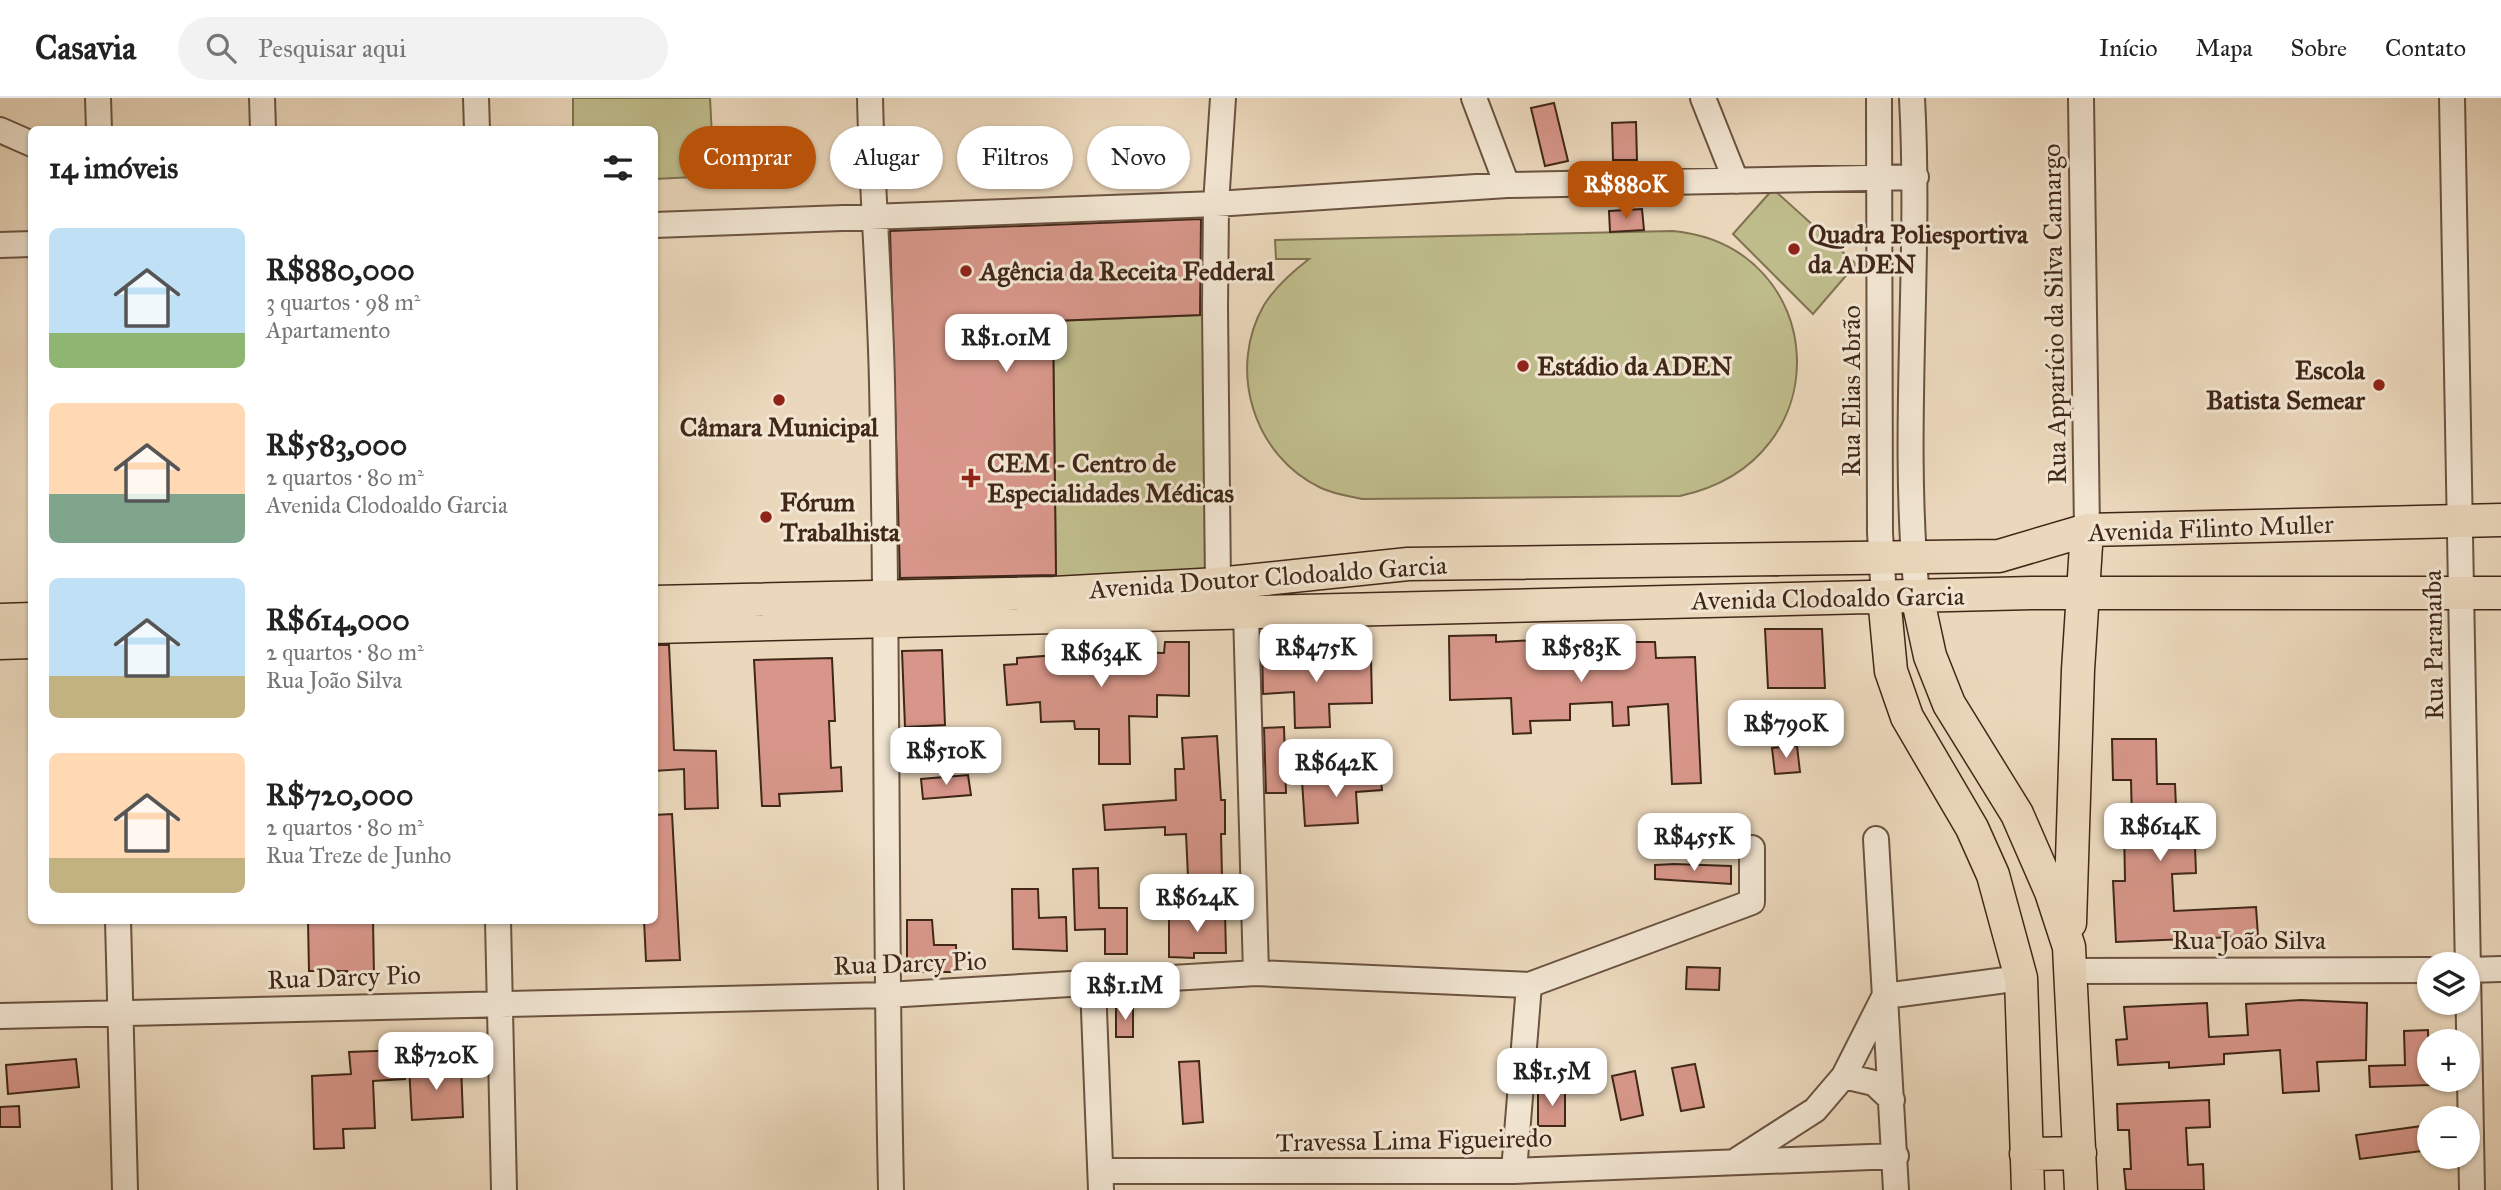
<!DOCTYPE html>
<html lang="pt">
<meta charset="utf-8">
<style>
:root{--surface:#fff;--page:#f2f2f2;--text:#222;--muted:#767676;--line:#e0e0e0;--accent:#b45309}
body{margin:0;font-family:"IM FELL Great Primer",serif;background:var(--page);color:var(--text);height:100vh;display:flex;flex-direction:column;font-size:26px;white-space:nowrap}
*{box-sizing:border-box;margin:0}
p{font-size:23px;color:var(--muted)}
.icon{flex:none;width:38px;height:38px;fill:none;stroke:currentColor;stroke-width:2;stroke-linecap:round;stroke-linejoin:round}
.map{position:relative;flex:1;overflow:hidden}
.sheet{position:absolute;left:28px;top:28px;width:630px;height:798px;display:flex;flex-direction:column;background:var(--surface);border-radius:10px;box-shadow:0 2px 5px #0004}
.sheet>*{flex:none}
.top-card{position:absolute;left:679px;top:28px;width:665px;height:63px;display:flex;gap:14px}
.controls{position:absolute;left:2417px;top:854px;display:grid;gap:14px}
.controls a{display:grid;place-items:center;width:63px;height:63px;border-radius:50%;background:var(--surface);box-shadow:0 2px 5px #0004;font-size:35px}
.price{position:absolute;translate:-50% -60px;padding:0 16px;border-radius:14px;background:#fff;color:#222;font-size:23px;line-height:46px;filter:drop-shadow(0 2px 4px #0008)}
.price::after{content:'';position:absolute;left:50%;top:42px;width:21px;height:16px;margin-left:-10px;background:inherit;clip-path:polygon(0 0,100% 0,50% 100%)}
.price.on{background:var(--accent);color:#fff}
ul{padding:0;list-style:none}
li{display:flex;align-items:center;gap:21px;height:175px;padding:0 21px}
li span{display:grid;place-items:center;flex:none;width:196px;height:140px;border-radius:10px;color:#555}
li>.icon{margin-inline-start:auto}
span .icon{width:84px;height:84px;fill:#fffc;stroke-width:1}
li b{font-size:30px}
h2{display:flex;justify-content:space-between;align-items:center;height:84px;padding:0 21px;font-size:30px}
.tag{padding:0 24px;border-radius:32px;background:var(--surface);box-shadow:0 2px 5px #0004;font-size:24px;line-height:63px}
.tag.on{background:var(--accent);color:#fff}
header{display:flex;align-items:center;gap:42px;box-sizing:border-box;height:98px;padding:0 35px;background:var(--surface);border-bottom:2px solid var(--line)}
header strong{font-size:33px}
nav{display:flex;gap:38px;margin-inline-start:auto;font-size:24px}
.search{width:490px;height:63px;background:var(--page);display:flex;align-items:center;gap:18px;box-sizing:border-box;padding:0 24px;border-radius:38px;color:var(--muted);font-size:26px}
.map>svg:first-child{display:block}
.green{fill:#bfbc8b;stroke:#807252;stroke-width:2}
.building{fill:#d79689;stroke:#402718;stroke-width:2}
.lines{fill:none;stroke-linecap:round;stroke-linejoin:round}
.minor-casing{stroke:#6b5341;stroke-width:28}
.major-casing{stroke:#402718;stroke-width:35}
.minor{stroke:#f2e6d3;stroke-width:24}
.major{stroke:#ebd8bc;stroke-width:32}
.poi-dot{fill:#8f2418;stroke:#f2e6d3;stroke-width:2.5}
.labels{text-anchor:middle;stroke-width:6;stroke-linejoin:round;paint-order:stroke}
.poi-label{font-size:26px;font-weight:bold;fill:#402718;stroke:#f2e6d3;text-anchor:start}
.street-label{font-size:26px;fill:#402718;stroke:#f2e6d3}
</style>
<header>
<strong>Casavia</strong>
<div class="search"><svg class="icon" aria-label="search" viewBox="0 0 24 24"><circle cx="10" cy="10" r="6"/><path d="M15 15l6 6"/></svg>Pesquisar aqui</div>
<nav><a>Início</a><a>Mapa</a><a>Sobre</a><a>Contato</a></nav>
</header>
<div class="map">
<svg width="2501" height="1092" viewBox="0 0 2501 1092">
<rect width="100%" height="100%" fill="#ebd8bc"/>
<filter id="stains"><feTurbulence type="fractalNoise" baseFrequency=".00286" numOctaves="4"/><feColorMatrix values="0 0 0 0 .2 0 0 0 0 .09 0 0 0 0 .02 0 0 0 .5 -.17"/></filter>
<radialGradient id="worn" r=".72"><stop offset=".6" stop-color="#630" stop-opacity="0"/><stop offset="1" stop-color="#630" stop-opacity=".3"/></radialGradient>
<path class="green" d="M 573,0 L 710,0 L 714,78 L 655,81 L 654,32 L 573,31 Z
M 1773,91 L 1856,166 L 1813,216 L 1733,136 Z
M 1673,133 C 1830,148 1844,363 1680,398 L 1362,401 C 1348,398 1334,396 1321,390 C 1253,358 1227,271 1264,207 C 1276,188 1292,174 1309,161 L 1276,161 L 1275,142 Z
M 1205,217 L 1210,479 L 1056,489 L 1053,223 Z"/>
<path class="building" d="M 1554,5 L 1568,63 L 1545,68 L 1531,10 Z
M 1636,24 L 1637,62 L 1613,62 L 1612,25 Z
M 1642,111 L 1644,132 L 1610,134 L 1609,113 Z
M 1201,121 L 1200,217 L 1053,223 L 1056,477 L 900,480 L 890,133 Z
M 1765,531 L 1822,531 L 1825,590 L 1768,590 Z
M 1567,535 L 1568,544 L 1655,544 L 1656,560 L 1695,559 L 1701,685 L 1672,686 L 1668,606 L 1628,609 L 1629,627 L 1613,628 L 1612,604 L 1570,606 L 1570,622 L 1530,623 L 1531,635 L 1513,636 L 1511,600 L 1450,602 L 1449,538 L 1496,537 L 1496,544 L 1538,542 L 1537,536 Z
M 1128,543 L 1128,554 L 1164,555 L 1165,544 L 1189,544 L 1189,598 L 1157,597 L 1157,619 L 1129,618 L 1130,666 L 1099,666 L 1099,631 L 1075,631 L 1074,623 L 1041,624 L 1040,604 L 1007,607 L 1004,567 L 1017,566 L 1017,560 L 1098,554 L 1098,544 Z
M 1281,544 L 1283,565 L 1371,560 L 1372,605 L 1329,606 L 1330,629 L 1295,630 L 1294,594 L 1263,596 L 1262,545 Z
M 654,547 L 669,547 L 674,652 L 716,653 L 718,710 L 685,711 L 684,671 L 654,673 Z
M 942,552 L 945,627 L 905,629 L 902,553 Z
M 832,560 L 835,623 L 829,623 L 831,670 L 841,669 L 842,693 L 779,696 L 780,708 L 762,708 L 754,562 Z
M 1284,629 L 1286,695 L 1266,695 L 1264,630 Z
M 1217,638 L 1221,702 L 1225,702 L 1225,736 L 1221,736 L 1222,778 L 1188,779 L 1186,736 L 1165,737 L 1165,729 L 1105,732 L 1103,707 L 1176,702 L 1175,671 L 1184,671 L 1182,640 Z
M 2112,641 L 2156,641 L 2157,686 L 2175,686 L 2176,709 L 2163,709 L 2165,750 L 2195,749 L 2196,775 L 2172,776 L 2174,813 L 2256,809 L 2258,838 L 2116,844 L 2113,783 L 2125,783 L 2124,724 L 2132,724 L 2131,682 L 2113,682 Z
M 1797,648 L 1800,674 L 1775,676 L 1772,650 Z
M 1380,675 L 1382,692 L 1356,694 L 1358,725 L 1305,728 L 1302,683 Z
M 968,677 L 971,697 L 923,701 L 921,681 Z
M 672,716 L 680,862 L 646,863 L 644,822 L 654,822 L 654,717 Z
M 1674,766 L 1731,768 L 1731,786 L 1655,781 L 1655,767 Z
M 1098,770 L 1099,810 L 1127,810 L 1127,856 L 1105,856 L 1105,831 L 1075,832 L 1073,771 Z
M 1012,791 L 1038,791 L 1039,820 L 1066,819 L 1067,853 L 1013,851 Z
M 1199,814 L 1225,814 L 1226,855 L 1194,855 L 1194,860 L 1169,859 L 1169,816 Z
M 308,822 L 373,822 L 374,879 L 347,879 L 347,873 L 309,873 Z
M 907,822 L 932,822 L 934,847 L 956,847 L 957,874 L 907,874 Z
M 1687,869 L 1720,870 L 1719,892 L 1686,891 Z
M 2301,902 L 2367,905 L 2366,962 L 2317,964 L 2319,993 L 2283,995 L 2280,952 L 2224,956 L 2224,966 L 2169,970 L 2169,964 L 2118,967 L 2116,942 L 2127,941 L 2124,909 L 2207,905 L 2209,939 L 2248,937 L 2246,906 Z
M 1133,908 L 1133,939 L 1116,939 L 1116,909 Z
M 2428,932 L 2429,987 L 2370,989 L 2369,968 L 2405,967 L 2404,933 Z
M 403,952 L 405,981 L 373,983 L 375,1030 L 343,1031 L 344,1050 L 314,1051 L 312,978 L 351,976 L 349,954 Z
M 76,961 L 79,989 L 8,996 L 6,967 Z
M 1199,963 L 1203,1024 L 1183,1026 L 1179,964 Z
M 1695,966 L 1704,1009 L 1681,1013 L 1672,970 Z
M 461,967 L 463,1019 L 412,1022 L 409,968 Z
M 1635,973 L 1643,1017 L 1621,1022 L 1612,978 Z
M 1538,991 L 1565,991 L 1565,1028 L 1538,1028 Z
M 2209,1002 L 2210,1029 L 2186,1030 L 2188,1067 L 2203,1066 L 2204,1092 L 2126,1092 L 2124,1071 L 2131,1071 L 2129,1032 L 2118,1032 L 2117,1006 Z
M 19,1008 L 20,1029 L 0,1029 L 0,1009 Z
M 2429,1027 L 2429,1052 L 2360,1061 L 2356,1037 Z"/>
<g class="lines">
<g class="minor-casing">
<path id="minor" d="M 98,0 L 99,32
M 262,0 L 263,32
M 476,0 L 477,32
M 870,0 C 872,95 880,190 882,285 C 888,554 885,823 891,1092
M 1474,0 L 1507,87
M 1703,0 L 1736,83
M 1879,0 L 1880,435 L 1884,499
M 1912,0 C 1921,166 1901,333 1917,498
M 2081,0 L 2087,432
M 2452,0 L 2472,1092
M 0,32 L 32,46
M 654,127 L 1216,106 L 1507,87 L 1916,79
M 0,147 L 32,146
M 1218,486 L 1215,210 L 1216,106 L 1223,0
M 1246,514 L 1256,875
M 1876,741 L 1896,1092
M 118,822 L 125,1092
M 498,822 L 504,1092
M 2468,872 L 2501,871
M 2069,873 L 2429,872
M 1093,887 L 1101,1092
M 1885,898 L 2021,880
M 0,918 L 887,897 L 1256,875 L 1529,887 L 1752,804 L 1752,750
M 1844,978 L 1874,985 L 1892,1002
M 1737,1062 L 1815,1012 L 1844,978 L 1884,899
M 1101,1073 L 1514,1073 L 1896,1058
M 1514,1073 L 1529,887"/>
</g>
<g class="major-casing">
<path id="major" d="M 1917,498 L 1930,558 L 1949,606 L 2017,716 L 2051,794 L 2069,849 L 2081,1092
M 1884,499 L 1891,573 L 1907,619 L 1972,730 L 1993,777 L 2021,880 L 2028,1092
M 654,504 L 1054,495 L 1218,486 L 1408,466 L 1999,458 L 2087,432 L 2501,422
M 0,522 L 32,521
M 654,529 L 2032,495 L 2501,495
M 0,545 L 32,544
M 2070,825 L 2078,572 L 2087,432
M 2026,1056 L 2080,1055"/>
</g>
<use href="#minor" class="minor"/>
<use href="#major" class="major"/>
</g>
<g class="poi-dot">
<circle cx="1794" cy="151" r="7"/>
<circle cx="966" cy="173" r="7"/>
<circle cx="1523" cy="268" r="7"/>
<circle cx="2379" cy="287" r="7"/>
<circle cx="779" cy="302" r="7"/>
<path d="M967.5 369.5h7v7h7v7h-7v7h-7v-7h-7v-7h7z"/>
<circle cx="766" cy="419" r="7"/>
</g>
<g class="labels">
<g class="poi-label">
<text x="1808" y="145">Quadra Poliesportiva<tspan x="1808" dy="30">da ADEN</tspan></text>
<text x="980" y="182">Agência da Receita Fedderal</text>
<text x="1537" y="277">Estádio da ADEN</text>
<text x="2365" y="281" text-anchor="end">Escola<tspan x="2365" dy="30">Batista Semear</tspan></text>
<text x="779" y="338" text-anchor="middle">Câmara Municipal</text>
<text x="987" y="374">CEM - Centro de<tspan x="987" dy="30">Especialidades Médicas</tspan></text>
<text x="780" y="413">Fórum<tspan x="780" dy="30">Trabalhista</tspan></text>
</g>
<g class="street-label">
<text transform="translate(2054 216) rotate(-91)" y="9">Rua Apparício da Silva Camargo</text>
<text transform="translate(1851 293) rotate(-90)" y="9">Rua Elias Abrão</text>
<text transform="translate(2211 430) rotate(-2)" y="9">Avenida Filinto Muller</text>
<text transform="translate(1268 479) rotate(-4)" y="9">Avenida Doutor Clodoaldo Garcia</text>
<text transform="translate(1828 500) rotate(-1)" y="9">Avenida Clodoaldo Garcia</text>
<text transform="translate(2433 547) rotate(-91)" y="9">Rua Paranaíba</text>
<text x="2249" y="851">Rua João Silva</text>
<text transform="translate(910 865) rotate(-2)" y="9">Rua Darcy Pio</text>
<text transform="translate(344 879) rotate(-2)" y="9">Rua Darcy Pio</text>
<text transform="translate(1414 1042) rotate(-1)" y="9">Travessa Lima Figueiredo</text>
</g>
</g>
<rect width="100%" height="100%" filter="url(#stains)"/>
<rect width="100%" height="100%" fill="url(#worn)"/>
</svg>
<div class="controls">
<a><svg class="icon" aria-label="layers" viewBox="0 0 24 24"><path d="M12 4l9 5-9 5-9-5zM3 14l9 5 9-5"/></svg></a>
<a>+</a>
<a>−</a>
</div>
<b class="price on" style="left:1626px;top:123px">R$880K</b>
<b class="price" style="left:1006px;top:276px">R$1.01M</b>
<b class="price" style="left:1316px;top:586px">R$475K</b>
<b class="price" style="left:1581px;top:586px">R$583K</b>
<b class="price" style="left:1101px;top:591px">R$634K</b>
<b class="price" style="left:1786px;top:662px">R$790K</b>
<b class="price" style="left:946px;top:689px">R$510K</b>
<b class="price" style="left:1336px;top:701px">R$642K</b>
<b class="price" style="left:2160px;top:765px">R$614K</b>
<b class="price" style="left:1694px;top:775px">R$455K</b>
<b class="price" style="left:1197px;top:836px">R$624K</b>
<b class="price" style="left:1125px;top:924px">R$1.1M</b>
<b class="price" style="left:436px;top:994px">R$720K</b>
<b class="price" style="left:1552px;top:1010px">R$1.5M</b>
<div class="top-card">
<a class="tag on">Comprar</a>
<a class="tag">Alugar</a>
<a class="tag">Filtros</a>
<a class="tag">Novo</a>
</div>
<section class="sheet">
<h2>14 imóveis<svg class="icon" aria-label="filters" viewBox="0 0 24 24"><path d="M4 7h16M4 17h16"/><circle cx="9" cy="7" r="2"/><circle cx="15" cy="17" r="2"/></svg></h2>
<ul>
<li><span style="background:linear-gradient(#bfe0f5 75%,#8fb573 0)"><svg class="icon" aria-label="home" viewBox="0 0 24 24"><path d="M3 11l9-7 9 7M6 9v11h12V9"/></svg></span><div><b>R$880,000</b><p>3 quartos · 98 m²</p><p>Apartamento</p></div></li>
<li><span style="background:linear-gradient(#ffd9b3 65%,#7fa58c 0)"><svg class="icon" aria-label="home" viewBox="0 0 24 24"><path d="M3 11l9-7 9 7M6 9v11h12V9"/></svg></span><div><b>R$583,000</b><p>2 quartos · 80 m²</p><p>Avenida Clodoaldo Garcia</p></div></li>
<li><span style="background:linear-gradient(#bfe0f5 70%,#c2b280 0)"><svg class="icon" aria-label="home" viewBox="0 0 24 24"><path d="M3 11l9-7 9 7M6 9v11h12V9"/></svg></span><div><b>R$614,000</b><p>2 quartos · 80 m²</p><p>Rua João Silva</p></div></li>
<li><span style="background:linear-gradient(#ffd9b3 75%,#c2b280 0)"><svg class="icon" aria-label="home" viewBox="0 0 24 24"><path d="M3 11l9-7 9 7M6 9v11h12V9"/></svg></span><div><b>R$720,000</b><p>2 quartos · 80 m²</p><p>Rua Treze de Junho</p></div></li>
</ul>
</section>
</div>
